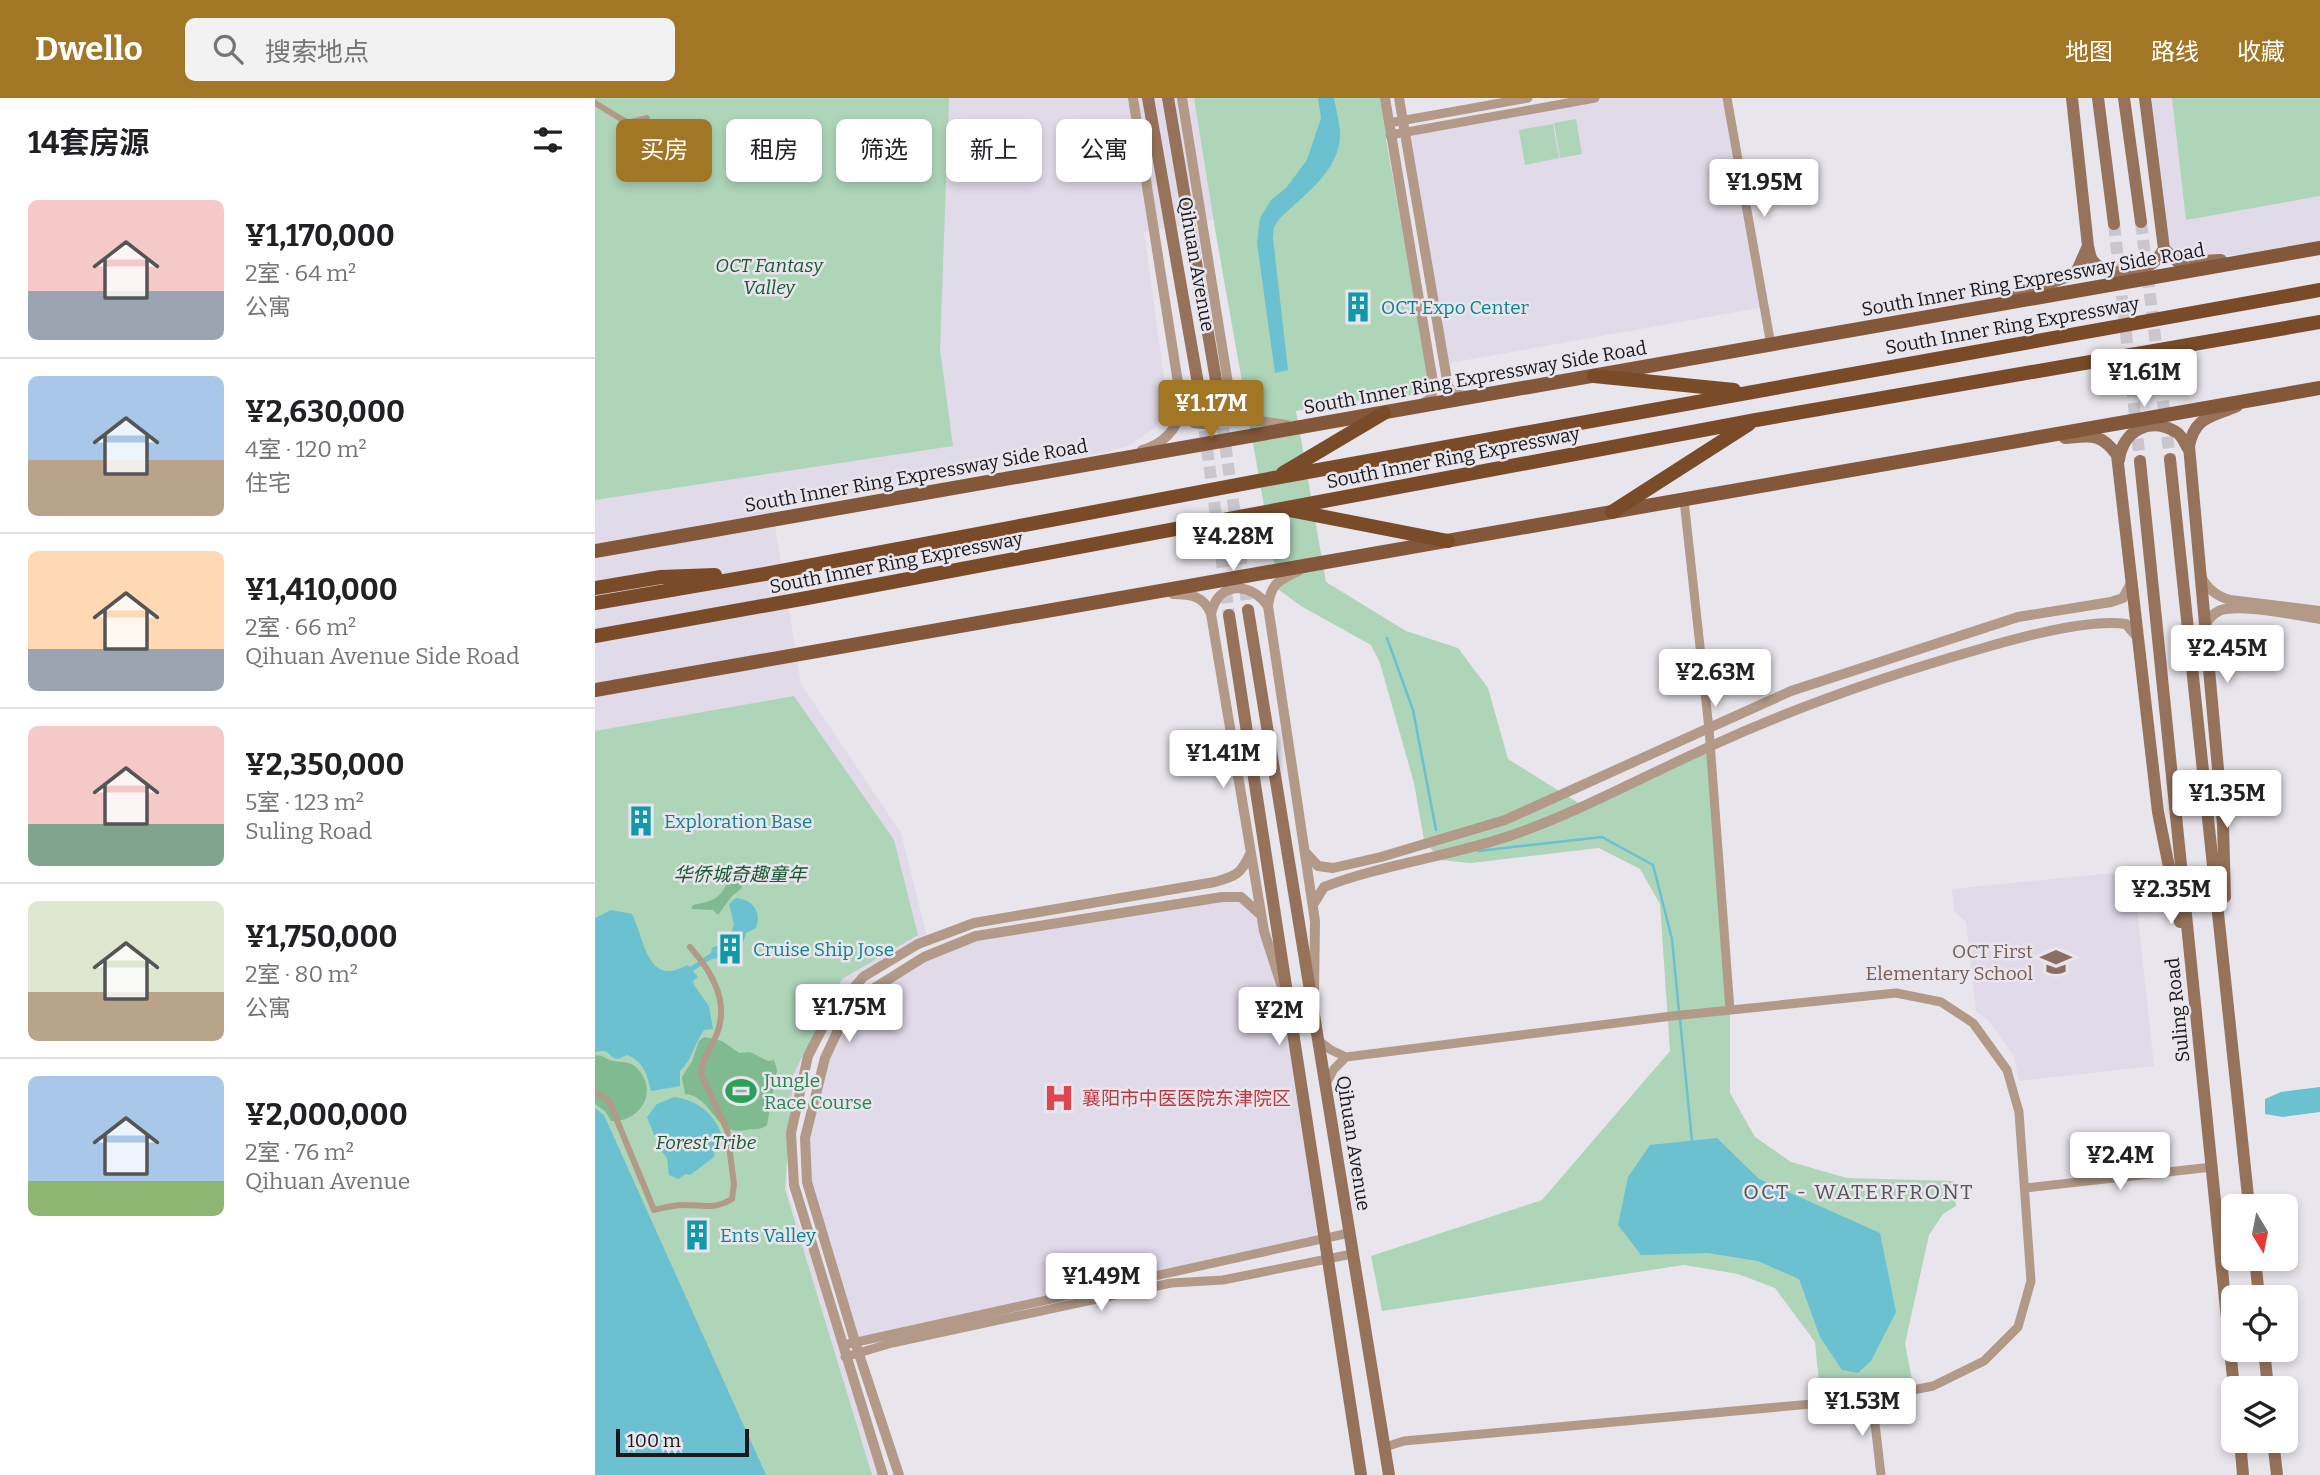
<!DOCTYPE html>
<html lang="zh">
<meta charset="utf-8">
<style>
:root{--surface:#fff;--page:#f2f2f2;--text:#202124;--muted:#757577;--line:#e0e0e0;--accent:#a17726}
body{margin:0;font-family:Bitter,"Noto Sans SC",serif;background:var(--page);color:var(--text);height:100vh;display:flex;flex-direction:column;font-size:26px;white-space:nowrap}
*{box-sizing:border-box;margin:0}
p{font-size:23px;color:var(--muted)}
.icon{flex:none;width:38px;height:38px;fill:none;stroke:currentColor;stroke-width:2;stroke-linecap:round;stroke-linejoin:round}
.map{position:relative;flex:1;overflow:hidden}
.drawer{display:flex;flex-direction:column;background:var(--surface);width:595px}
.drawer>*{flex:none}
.guide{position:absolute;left:21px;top:21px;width:665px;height:63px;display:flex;gap:14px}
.needle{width:46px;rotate:170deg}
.buttons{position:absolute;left:1626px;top:1096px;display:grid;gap:14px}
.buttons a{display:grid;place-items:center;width:77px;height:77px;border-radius:10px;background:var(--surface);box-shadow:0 4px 10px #0003;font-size:35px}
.scale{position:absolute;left:21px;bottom:18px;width:133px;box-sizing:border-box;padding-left:7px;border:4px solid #19181b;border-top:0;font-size:19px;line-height:24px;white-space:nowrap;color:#19181b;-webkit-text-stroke:5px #e9e5ed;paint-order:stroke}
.price{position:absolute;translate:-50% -60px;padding:0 16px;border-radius:7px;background:#fff;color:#222;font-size:23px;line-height:46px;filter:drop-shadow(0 2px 4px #0008)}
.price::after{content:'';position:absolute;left:50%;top:42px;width:21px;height:16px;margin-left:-10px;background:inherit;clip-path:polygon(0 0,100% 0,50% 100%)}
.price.current{background:var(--accent);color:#fff}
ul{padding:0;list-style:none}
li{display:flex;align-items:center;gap:21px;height:175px;padding:0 28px}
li+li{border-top:2px solid var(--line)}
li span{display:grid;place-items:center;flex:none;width:196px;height:140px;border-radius:10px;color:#555}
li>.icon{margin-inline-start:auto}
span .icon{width:84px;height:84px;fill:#fffc;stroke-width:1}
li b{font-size:30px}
h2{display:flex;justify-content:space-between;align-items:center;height:84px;padding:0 28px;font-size:30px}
.pill{padding:0 24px;border-radius:10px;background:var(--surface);box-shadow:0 4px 10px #0003;font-size:24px;line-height:63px}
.pill.current{background:var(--accent);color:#fff}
header{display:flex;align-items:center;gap:42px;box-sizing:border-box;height:98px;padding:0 35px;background:var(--accent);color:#fff}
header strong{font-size:33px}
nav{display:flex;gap:38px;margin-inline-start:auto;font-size:24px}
.search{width:490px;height:63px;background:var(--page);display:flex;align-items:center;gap:18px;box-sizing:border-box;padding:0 24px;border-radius:10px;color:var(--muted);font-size:26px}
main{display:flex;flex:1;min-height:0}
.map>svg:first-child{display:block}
.built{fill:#e1dae9}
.green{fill:#aed5b8}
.forest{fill:#80ba90}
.water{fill:#6bc1d0}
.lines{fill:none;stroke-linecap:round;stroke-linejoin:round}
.stream{stroke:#6bc1d0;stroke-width:2.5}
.secondary-tunnel{stroke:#cac6ce;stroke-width:12;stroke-dasharray:12 6;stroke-linecap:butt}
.pedestrian{stroke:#b29988;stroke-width:6}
.minor{stroke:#b29988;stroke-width:9}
.tertiary{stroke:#b29988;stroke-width:10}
.secondary{stroke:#97725a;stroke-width:12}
.primary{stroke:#835739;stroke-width:14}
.trunk{stroke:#7a4b29;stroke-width:14}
.labels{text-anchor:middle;stroke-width:5;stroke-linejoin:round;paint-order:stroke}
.street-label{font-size:19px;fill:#19181b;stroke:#e9e5ed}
.park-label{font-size:19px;font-style:italic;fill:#185931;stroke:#e9e5ed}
.culture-label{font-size:19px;fill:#0d838f;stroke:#e9e5ed;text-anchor:start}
.education-label{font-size:19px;fill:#785e54;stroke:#e9e5ed;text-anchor:end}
.leisure-label{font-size:19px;fill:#27864d;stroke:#e9e5ed;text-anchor:start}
.health-label{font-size:19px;fill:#be3a42;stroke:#e9e5ed;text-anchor:start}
.neighbourhood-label{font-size:21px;letter-spacing:2px;fill:#56535a;stroke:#e9e5ed}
</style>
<header>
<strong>Dwello</strong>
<div class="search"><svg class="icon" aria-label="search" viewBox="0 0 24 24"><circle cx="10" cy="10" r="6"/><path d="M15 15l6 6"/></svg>搜索地点</div>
<nav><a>地图</a><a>路线</a><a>收藏</a></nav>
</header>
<main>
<section class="drawer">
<h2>14套房源<svg class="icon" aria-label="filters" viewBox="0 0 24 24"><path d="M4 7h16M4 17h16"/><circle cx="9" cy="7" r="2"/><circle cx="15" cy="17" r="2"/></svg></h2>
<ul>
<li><span style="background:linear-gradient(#f6c9c9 65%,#9aa5b1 0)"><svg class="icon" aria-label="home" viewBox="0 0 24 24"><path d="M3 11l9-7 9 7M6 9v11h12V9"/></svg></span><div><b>¥1,170,000</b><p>2室 · 64 m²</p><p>公寓</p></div></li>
<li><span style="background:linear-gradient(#a9c7e8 60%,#b9a48a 0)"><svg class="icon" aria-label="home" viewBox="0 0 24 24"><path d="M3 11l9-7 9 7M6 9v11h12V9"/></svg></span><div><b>¥2,630,000</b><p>4室 · 120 m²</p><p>住宅</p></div></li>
<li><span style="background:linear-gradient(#ffd9b3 70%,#9aa5b1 0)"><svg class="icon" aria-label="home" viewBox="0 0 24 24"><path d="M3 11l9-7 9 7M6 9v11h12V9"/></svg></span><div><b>¥1,410,000</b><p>2室 · 66 m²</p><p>Qihuan Avenue Side Road</p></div></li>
<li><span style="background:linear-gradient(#f6c9c9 70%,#7fa58c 0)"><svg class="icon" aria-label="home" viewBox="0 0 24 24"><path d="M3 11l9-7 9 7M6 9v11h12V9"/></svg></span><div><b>¥2,350,000</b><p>5室 · 123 m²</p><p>Suling Road</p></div></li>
<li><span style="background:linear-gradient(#dfe7d0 65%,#b9a48a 0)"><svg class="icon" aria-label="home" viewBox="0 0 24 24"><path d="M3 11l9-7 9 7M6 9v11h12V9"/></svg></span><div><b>¥1,750,000</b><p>2室 · 80 m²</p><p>公寓</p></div></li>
<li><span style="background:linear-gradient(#a9c7e8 75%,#8fb573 0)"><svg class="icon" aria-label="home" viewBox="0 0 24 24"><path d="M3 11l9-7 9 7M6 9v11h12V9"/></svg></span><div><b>¥2,000,000</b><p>2室 · 76 m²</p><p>Qihuan Avenue</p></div></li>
</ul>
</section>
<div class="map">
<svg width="1725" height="1377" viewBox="0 0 1725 1377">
<rect width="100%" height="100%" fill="#e9e5ed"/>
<path class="built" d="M 0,0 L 739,0 L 622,121 L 549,134 L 573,309 L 561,329 L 533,348 L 507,355 L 177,409 L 206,586 L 306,735 L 332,839 L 260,879 L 229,919 L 207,961 L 191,1034 L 192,1092 L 248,1251 L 283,1377 L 167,1377 L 0,1295 Z
M 1000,0 L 1132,0 L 1169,209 L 849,266 L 810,34 Z
M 1550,0 L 1725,0 L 1725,145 L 1662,156 L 1589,159 L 1577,153 L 1567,124 Z
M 1538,773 L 1559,968 L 1424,983 L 1419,958 L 1394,923 L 1381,913 L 1371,824 L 1359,813 L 1357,791 Z
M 646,799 L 666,817 L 696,915 L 731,1141 L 260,1244 L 212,1084 L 210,1040 L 230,960 L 273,894 L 329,859 L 381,838 Z"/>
<path class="green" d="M 0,0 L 354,0 L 345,251 L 358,348 L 0,402 Z
M 599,0 L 789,0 L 795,37 L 791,41 L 833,278 L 831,285 L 819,297 L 758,303 L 701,313 L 731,484 L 811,533 L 863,550 L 893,590 L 913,661 L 990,709 L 1115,648 L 1135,912 L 1135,995 L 1160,1039 L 1196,1064 L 1252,1080 L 1358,1083 L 1361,1108 L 1348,1116 L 1334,1137 L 1310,1246 L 1319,1292 L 1226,1305 L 1220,1244 L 1180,1190 L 1143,1176 L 1089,1167 L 787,1213 L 776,1158 L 947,1102 L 1075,953 L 1065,806 L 1045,771 L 1004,750 L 876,765 L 845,762 L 829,742 L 819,685 L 785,565 L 776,547 L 706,508 L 684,492 L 621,137 Z
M 1577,0 L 1725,0 L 1725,98 L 1591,122 Z
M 981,21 L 987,56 L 965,60 L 959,25 Z
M 958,26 L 964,60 L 930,67 L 924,32 Z
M 199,598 L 299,742 L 323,837 L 247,881 L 198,977 L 190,1091 L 277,1377 L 170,1377 L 0,1266 L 0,633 Z"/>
<path class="forest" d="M 140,777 L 145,781 L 147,790 L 137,798 L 123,817 L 118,812 L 96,811 L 98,807 C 120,803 126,800 135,779 Z
M 109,939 L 127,943 L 144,955 L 155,954 L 173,963 L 179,962 L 182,972 L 172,1027 C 164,1033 160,1030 151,1032 C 119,1039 119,999 90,996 L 87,979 L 97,963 L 104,943 Z
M 0,957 C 8,957 9,960 15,962 C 24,965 34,962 42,970 C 64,993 46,1024 16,1023 L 10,1013 L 0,1006 Z"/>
<path class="water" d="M 723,0 L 739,0 C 741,11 744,22 745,33 C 747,71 710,96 685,120 L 679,129 L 678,140 L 693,272 L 680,275 L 662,145 L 665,120 L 676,102 L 691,90 L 712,62 L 726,20 Z
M 141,800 C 158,801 167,814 161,830 L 151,835 L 148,845 L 139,849 L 141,844 L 129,853 L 126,859 L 115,862 L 98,873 L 103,879 L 98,883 L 99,887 L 114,908 L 118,931 L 109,932 C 99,946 98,961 85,973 L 85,988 L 56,993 C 52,976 49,964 32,957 L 23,961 L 17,959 C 11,951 8,953 0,954 L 0,820 L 16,812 L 37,816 C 50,842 52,890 92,867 L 95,869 L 116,855 L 117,850 L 134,842 L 139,826 L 134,806 Z
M 1725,989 L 1725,1014 L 1688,1019 L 1670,1016 L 1670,1001 L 1686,994 Z
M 79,999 C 101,1002 118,1014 126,1035 L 120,1046 L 119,1059 L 95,1077 L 91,1076 L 83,1081 L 74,1077 L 72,1060 L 64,1050 L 68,1048 L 63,1036 L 59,1037 L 52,1019 L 62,1006 Z
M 0,1010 L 9,1017 L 171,1377 L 0,1377 Z
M 1122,1040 L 1164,1081 L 1285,1135 L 1301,1214 L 1276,1263 L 1263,1275 L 1247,1272 L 1225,1239 L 1204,1181 L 1163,1163 L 1113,1155 L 1046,1157 L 1023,1127 L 1033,1079 L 1055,1047 Z"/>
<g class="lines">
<path class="stream" d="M 792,540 L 818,612 L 841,732
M 883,753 L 1007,739 L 1058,767 L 1077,841 L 1084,914
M 1085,921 L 1097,1043"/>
<path class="secondary-tunnel" d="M 1546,124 L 1575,361
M 1519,126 L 1545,363
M 623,294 L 653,512
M 605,297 L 634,517"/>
<path class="pedestrian" d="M 0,5 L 33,25 L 52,20
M 0,994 L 14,1003 L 59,1112 C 68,1110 78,1107 88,1107 C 107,1107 119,1112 137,1101 L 139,1086 L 132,1032 L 106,976 C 106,962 115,952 120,940 C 136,906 118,875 95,849"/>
<path class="minor" d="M 1132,0 L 1176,247
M 794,25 L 933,0
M 795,37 L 1000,0
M 1089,402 L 1114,631 L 1135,912
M 723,942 L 736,952 L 751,959 L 1077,918 L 1301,895 L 1346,904 L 1378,925 L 1412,972 L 1424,1014 L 1436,1183 L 1423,1229 L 1389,1263 L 1338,1288 L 1272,1301 L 809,1343 L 790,1349
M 731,986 L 739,971 L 751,959
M 1430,1090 L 1617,1069
M 253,1246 L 754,1135
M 250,1259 L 297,1245 L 576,1185 L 628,1182 L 757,1156
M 1277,1300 L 1286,1377"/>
<path class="tertiary" d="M 538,0 L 587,310 C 582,332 568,346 547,352
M 587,0 L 637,310 L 651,321 L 692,327
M 790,0 L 839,290 L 835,301 L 827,306
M 804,0 L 853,288 L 858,296 L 870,298
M 587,310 L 599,325 C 620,329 629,320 636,301
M 705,472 C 685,482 676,484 673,508 L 720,823 L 719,895
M 1606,478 C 1612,491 1621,498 1635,502 L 1725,513
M 578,496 C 596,496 609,498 616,516 L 669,833 L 686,886
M 616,516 C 623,483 655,483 673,508
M 1610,527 C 1614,520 1618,515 1626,512 C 1647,506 1702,517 1725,521
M 710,754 L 723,768 L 738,770 L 786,759 L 910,722 L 1196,593 L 1423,519 L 1516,504 L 1528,500 L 1537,483
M 718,807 L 729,789 C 791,765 860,758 923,735 C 990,711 1051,677 1116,648 C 1203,608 1293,577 1385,551 C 1422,540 1493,520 1531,526 L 1543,540
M 288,1377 L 199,1087 L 196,1035 L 213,958 L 232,921 L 268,879 L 323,846 L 379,825 L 620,784 C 641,778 646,776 655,756
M 304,1377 L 260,1244 L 212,1084 L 210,1040 L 230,960 L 245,928 L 273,894 L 329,859 L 381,838 L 627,799 L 646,799 L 666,817"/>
<path class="secondary" d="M 553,0 L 605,297
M 573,0 L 623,294
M 1503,0 L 1519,126
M 1529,0 L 1546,124
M 1550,0 L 1569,151 L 1583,164 L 1626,162
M 1493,148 C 1494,152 1495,160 1498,163 C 1510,180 1545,176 1559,164 C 1563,161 1566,155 1569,151
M 1419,199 L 1481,175 L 1493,148 L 1477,0
M 1470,340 C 1496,338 1505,334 1522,357 L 1563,714 L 1585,824
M 1575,361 L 1654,1108
M 1524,362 C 1528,333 1554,318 1581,334 C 1587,337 1590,346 1594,352
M 1545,363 L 1639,1290
M 653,512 L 794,1377
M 634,517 L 766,1377
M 1630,799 L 1628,727 L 1594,348 C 1600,318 1617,319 1642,308
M 1660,1160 L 1664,1199
M 1669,1251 L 1673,1290
M 1645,1342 L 1648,1377
M 1678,1342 L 1682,1377"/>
<path class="primary" d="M 0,453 L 1725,150
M 0,592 L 1725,290"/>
<path class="trunk" d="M 999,278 L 1139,292
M 688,375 L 789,315
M 694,412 L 853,443
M 1017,414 L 1154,326
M 0,490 L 66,479 L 120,477
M 0,505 L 170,476 L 679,380 L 1725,192
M 0,538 L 212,500 L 1161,322 L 1725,224"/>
</g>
<defs>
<g id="building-bare" transform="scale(2.415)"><path d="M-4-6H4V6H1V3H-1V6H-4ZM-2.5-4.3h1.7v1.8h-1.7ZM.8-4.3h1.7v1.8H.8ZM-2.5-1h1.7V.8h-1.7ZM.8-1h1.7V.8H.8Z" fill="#0f9aa8" stroke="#e9e5ed" stroke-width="2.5" paint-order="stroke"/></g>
<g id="school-bare" transform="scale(2.415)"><path d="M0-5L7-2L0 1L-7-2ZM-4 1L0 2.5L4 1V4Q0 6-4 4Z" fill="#8d6e63" stroke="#e9e5ed" stroke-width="2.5" paint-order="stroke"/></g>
<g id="stadium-bare" transform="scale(2.415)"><path d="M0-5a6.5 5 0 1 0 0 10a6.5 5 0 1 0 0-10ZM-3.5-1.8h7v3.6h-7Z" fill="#2e9e5b" stroke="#e9e5ed" stroke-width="2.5" paint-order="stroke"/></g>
<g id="hospital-bare" transform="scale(2.415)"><path d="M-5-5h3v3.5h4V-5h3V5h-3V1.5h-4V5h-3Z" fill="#e0444e" stroke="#e9e5ed" stroke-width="2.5" paint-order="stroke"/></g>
</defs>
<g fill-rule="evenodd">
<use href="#building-bare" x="763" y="209"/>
<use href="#building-bare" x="46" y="723"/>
<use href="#building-bare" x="135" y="851"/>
<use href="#school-bare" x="1461" y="864"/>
<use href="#stadium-bare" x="146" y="993"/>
<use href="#hospital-bare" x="464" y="1000"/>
<use href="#building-bare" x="102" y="1137"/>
</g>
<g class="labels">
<g class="street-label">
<text transform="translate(602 166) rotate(80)" y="7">Qihuan Avenue</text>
<text transform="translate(1438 181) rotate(-10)" y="7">South Inner Ring Expressway Side Road</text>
<text transform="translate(1417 227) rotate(-10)" y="7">South Inner Ring Expressway</text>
<text transform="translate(880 279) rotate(-10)" y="7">South Inner Ring Expressway Side Road</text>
<text transform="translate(858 359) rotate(-11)" y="7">South Inner Ring Expressway</text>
<text transform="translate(321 377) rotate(-10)" y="7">South Inner Ring Expressway Side Road</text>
<text transform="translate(301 464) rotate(-11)" y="7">South Inner Ring Expressway</text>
<text transform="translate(1582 912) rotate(-96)" y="7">Suling Road</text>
<text transform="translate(759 1045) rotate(81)" y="7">Qihuan Avenue</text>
</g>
<g class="park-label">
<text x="174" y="174">OCT Fantasy<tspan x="174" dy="22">Valley</tspan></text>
<text x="145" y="783">华侨城奇趣童年</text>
<text x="111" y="1051">Forest Tribe</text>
</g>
<g class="culture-label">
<text x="786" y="216">OCT Expo Center</text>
<text x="69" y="730">Exploration Base</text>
<text x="158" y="858">Cruise Ship Jose</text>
<text x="125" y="1144">Ents Valley</text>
</g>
<g class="education-label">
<text x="1438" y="860">OCT First<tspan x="1438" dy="22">Elementary School</tspan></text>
</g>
<g class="leisure-label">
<text x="169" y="989">Jungle<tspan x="169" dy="22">Race Course</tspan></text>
</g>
<g class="health-label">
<text x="487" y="1007">襄阳市中医医院东津院区</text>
</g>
<g class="neighbourhood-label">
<text x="1264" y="1101">OCT - WATERFRONT</text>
</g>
</g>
</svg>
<div class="buttons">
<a><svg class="needle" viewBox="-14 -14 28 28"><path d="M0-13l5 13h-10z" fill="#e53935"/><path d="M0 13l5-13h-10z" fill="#757577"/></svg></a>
<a><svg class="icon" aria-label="locate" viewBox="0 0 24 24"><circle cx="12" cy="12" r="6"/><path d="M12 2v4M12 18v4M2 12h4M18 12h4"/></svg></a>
<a><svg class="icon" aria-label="layers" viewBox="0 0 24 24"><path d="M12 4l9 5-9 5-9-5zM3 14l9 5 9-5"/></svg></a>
</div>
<div class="scale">100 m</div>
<b class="price" style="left:1169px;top:121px">¥1.95M</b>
<b class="price" style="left:1549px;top:311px">¥1.61M</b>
<b class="price current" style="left:616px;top:342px">¥1.17M</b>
<b class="price" style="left:638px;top:475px">¥4.28M</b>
<b class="price" style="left:1632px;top:587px">¥2.45M</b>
<b class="price" style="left:1120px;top:611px">¥2.63M</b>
<b class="price" style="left:628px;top:692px">¥1.41M</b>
<b class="price" style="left:1632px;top:732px">¥1.35M</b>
<b class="price" style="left:1576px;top:828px">¥2.35M</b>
<b class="price" style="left:254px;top:946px">¥1.75M</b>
<b class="price" style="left:684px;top:949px">¥2M</b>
<b class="price" style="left:1525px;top:1094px">¥2.4M</b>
<b class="price" style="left:506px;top:1215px">¥1.49M</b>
<b class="price" style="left:1267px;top:1340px">¥1.53M</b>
<div class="guide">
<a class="pill current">买房</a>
<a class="pill">租房</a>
<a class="pill">筛选</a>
<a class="pill">新上</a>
<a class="pill">公寓</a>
</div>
</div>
</main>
